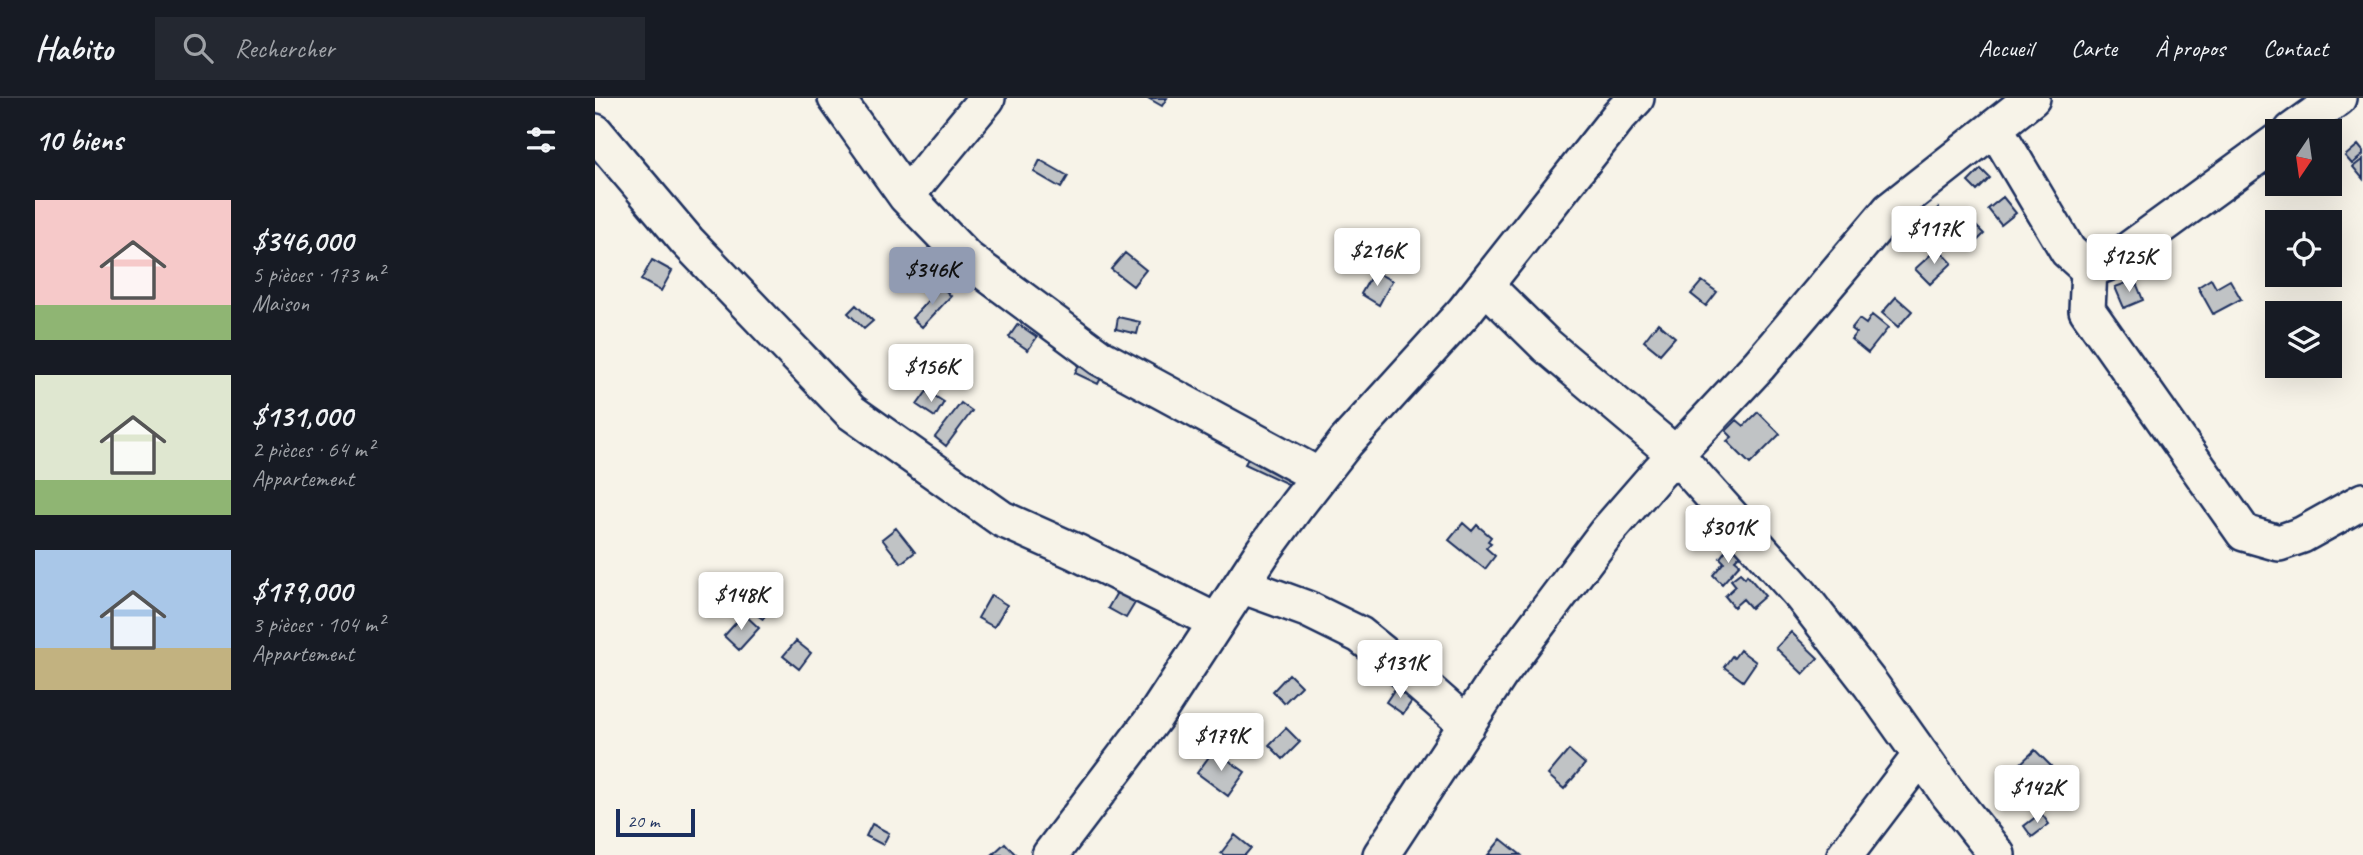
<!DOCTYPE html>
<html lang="fr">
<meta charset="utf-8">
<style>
:root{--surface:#171b24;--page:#242831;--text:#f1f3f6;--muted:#9ea1a6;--line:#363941;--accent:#919bb2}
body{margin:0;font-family:Caveat,sans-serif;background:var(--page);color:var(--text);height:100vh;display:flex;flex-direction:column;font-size:26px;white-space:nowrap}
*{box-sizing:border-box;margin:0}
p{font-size:23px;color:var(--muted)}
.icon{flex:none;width:38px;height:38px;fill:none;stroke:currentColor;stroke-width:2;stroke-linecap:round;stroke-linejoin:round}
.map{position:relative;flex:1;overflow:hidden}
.sheet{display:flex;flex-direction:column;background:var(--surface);width:595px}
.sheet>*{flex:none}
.needle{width:46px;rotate:193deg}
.buttons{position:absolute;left:1670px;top:21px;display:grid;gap:14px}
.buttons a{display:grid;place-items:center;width:77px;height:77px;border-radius:0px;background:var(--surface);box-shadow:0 7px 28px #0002;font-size:35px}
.scale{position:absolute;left:21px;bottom:18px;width:79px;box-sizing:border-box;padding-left:7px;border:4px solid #1b2f5e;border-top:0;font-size:19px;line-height:24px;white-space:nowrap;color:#1b2f5e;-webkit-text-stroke:5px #f7f3e8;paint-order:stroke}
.price{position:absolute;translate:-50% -60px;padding:0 16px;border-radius:7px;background:#fff;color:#222;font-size:23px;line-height:46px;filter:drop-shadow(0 2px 4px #0008)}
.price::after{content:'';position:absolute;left:50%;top:42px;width:21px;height:16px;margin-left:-10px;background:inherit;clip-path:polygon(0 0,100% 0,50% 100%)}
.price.on{background:var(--accent);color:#111}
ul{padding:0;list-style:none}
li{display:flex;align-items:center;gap:21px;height:175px;padding:0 35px}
li span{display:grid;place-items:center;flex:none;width:196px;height:140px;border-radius:0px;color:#555}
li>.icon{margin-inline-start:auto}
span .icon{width:84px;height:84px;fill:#fffc;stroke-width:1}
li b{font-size:30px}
h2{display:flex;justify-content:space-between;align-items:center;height:84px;padding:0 35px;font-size:30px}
header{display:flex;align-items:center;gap:42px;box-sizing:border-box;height:98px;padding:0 35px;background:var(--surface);border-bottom:2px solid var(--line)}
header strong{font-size:33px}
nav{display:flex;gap:38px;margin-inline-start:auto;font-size:24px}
.search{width:490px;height:63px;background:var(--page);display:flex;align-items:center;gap:18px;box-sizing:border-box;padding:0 24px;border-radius:0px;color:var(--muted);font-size:26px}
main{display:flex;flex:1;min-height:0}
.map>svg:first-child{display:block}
.building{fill:#c0c3c5;stroke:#1b2f5e;stroke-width:2}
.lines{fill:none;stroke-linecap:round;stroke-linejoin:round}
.minor-casing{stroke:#1b2f5e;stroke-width:40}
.minor{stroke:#f7f3e8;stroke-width:35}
</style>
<header>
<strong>Habito</strong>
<div class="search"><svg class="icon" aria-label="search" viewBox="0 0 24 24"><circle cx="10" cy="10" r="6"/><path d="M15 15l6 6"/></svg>Rechercher</div>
<nav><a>Accueil</a><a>Carte</a><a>À propos</a><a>Contact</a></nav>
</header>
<main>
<section class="sheet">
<h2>10 biens<svg class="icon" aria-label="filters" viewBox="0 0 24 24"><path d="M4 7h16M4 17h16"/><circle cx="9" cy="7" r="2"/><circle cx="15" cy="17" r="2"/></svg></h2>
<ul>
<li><span style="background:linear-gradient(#f6c9c9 75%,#8fb573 0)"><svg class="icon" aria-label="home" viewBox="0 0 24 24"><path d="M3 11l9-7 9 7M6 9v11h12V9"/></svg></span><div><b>$346,000</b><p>5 pièces · 173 m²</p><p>Maison</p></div></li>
<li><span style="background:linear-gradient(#dfe7d0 75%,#8fb573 0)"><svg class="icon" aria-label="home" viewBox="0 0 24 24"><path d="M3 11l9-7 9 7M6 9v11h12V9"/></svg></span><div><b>$131,000</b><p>2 pièces · 64 m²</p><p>Appartement</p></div></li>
<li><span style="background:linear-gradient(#a9c7e8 70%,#c2b280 0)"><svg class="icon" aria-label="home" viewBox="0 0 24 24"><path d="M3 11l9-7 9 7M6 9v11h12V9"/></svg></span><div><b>$179,000</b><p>3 pièces · 104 m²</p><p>Appartement</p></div></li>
</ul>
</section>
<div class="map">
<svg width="1768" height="757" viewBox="0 0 1768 757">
<rect width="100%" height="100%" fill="#f7f3e8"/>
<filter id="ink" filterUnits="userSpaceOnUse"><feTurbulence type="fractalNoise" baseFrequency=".0143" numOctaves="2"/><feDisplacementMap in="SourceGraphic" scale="14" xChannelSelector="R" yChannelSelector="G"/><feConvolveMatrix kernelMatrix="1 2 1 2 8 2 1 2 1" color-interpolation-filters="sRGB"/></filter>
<g filter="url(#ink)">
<path class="building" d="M 553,0 L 572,0 L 567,8 Z
M 1763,47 L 1768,53 L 1768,57 L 1757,66 L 1750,58 Z
M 1768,61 L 1768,81 L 1758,69 Z
M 445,62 L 473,78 L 466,90 L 439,74 Z
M 1386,71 L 1395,80 L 1382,93 L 1373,84 Z
M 1408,99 L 1421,115 L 1406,127 L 1393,111 Z
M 1343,110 L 1359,126 L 1351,133 L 1336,117 Z
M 1376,123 L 1389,136 L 1374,151 L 1362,138 Z
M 1343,150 L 1357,165 L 1335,186 L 1320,171 Z
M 530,155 L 551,172 L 538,188 L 516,171 Z
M 57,162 L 77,173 L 66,193 L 46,182 Z
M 779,173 L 797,183 L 784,207 L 766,196 Z
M 1616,181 L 1621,190 L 1635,182 L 1646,201 L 1618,216 L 1603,189 Z
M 1540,182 L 1548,202 L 1529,210 L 1520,189 Z
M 1107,183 L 1122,194 L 1111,208 L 1096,196 Z
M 346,188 L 356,198 L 327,229 L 317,220 Z
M 1301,199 L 1317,213 L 1303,229 L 1287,215 Z
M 261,207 L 278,223 L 269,231 L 253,215 Z
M 1277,217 L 1293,230 L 1273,255 L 1256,241 L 1261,235 L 1256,231 L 1264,221 L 1271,226 Z
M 523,219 L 545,224 L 542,236 L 521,231 Z
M 1063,225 L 1080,239 L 1065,256 L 1049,243 Z
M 423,226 L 442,239 L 433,252 L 414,239 Z
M 485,264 L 508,276 L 503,286 L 480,275 Z
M 332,293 L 349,304 L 340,319 L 322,307 Z
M 366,305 L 377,313 L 351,348 L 340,339 Z
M 1163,314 L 1185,336 L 1155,366 L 1132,343 L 1137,339 L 1131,333 L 1142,322 L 1149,328 Z
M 656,355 L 704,378 L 699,389 L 650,366 Z
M 868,425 L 877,433 L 882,427 L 896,439 L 893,443 L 896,445 L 891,450 L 900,458 L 890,471 L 854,442 Z
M 301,430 L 320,454 L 306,465 L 287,441 Z
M 1141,450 L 1147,455 L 1140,462 L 1145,466 L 1127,486 L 1118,477 L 1129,464 L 1125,460 L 1131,452 L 1136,456 Z
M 1145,475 L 1150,480 L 1152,477 L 1170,498 L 1156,510 L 1148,501 L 1139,509 L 1130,498 L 1141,488 L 1136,482 Z
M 528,484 L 546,495 L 531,520 L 513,510 Z
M 396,497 L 412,507 L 399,529 L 383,520 Z
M 168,502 L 176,508 L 168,521 L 159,515 Z
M 149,516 L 164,530 L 144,552 L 129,538 Z
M 1196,534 L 1223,560 L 1208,576 L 1181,550 Z
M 201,543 L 216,555 L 204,571 L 188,558 Z
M 1145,552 L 1161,564 L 1148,583 L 1129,569 L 1137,558 L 1139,560 Z
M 694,576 L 706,588 L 689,605 L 678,593 Z
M 801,589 L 819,600 L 808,616 L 791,604 Z
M 691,630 L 705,644 L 688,661 L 674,647 Z
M 619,652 L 650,674 L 633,698 L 602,675 Z
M 974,652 L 990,666 L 969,691 L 953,677 Z
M 1440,652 L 1456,668 L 1440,683 L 1425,666 Z
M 1446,715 L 1454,726 L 1437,739 L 1429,728 Z
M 277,726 L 294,735 L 288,747 L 271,738 Z
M 640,737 L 656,750 L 650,757 L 629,757 L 626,755 Z
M 906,741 L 926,757 L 893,757 Z
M 410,745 L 421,757 L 397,757 Z"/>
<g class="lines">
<g class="minor-casing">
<path id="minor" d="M 241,0 L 311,98 L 371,160 L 506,260 L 724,378
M 1400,30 L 1473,153 L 1494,172 L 1520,162 L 1682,44
M 1697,33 L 1743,0
M 0,34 L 92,143 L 256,314 L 407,421 L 481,454 L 622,524
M 311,98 L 392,0
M 1494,172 L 1492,212 L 1649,435 L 1684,445 L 1707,437 L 1768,403
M 891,188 L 952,248 L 1080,356 L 1206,497 L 1276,587 L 1352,694 L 1402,757
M 646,487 L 712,511 L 765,537 L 822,583 L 872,627
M 455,757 L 559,620 L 669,452 L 702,407 L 751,344 L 869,214 L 1024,18 L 1041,0
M 786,757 L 905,576 L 1011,435 L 1064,374 L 1164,267 L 1295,112 L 1437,0
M 1250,757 L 1326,657"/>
</g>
<use href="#minor" class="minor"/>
</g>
</g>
</svg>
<div class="buttons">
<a><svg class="needle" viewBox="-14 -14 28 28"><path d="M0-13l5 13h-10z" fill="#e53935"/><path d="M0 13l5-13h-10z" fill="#9ea1a6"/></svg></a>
<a><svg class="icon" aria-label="locate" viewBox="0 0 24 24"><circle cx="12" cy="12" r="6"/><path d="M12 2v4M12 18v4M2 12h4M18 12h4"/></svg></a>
<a><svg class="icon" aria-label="layers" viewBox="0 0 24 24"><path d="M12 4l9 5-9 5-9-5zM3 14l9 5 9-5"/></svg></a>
</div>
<div class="scale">20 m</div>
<b class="price" style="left:1339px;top:168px">$117K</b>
<b class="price" style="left:782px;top:190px">$216K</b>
<b class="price" style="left:1534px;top:196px">$125K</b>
<b class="price on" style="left:337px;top:209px">$346K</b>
<b class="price" style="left:336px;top:306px">$156K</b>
<b class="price" style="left:1133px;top:467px">$301K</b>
<b class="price" style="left:146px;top:534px">$148K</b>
<b class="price" style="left:805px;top:602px">$131K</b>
<b class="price" style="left:626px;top:675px">$179K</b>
<b class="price" style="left:1442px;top:727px">$142K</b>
</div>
</main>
